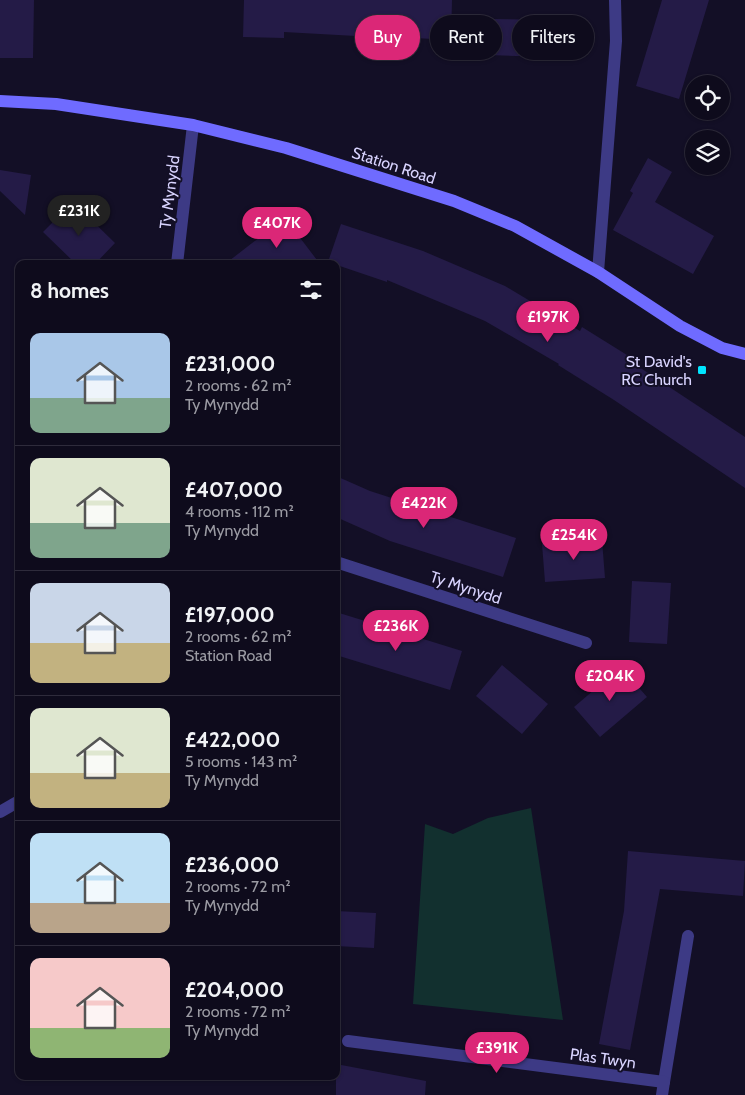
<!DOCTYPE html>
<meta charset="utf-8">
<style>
:root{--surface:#0e0b1c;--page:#171425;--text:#f1f3f6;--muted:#9b9ba3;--line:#2e2b3b;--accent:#db2777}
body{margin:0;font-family:Cabin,sans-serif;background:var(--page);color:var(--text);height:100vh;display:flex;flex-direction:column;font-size:19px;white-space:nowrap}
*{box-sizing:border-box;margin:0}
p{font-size:16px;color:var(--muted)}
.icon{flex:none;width:28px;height:28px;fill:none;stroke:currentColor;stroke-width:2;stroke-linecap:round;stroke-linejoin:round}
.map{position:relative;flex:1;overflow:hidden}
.drawer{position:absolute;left:15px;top:260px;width:325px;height:820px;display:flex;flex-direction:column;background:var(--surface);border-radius:10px;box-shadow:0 1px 4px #0004,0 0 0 1px var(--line)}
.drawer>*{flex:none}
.banner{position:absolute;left:355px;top:15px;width:315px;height:45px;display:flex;gap:10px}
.buttons{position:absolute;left:685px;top:75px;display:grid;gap:10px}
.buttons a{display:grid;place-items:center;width:45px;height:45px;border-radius:50%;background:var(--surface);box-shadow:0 1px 4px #0004,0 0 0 1px var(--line);font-size:25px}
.price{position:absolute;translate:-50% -42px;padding:0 11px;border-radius:18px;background:var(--accent);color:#fff;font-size:16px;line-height:32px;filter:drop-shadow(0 1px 2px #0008)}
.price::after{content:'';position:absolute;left:50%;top:30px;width:15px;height:11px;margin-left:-8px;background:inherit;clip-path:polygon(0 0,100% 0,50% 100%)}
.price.active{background:#222;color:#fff}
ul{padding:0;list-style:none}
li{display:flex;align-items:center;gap:15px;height:125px;padding:0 15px}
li+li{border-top:1px solid var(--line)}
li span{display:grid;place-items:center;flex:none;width:140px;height:100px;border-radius:10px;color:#555}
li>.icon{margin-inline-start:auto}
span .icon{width:60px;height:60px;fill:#fffc;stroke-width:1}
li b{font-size:21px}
h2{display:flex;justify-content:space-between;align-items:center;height:60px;padding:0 15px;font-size:21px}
.tag{padding:0 18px;border-radius:22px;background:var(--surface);box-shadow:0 1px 4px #0004,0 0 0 1px var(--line);font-size:18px;line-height:45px}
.tag.active{background:var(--accent);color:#fff}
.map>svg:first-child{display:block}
.green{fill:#12302f}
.building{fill:#241b47}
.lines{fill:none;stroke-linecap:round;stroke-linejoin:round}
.lane{stroke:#3d3a85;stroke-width:12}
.street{stroke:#3d3a85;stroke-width:12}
.secondary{stroke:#6f6bff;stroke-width:12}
.poi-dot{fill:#00e5ff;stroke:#130f26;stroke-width:2}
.labels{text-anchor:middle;stroke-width:4;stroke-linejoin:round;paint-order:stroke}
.street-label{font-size:16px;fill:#d9d4ff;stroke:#130f26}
.poi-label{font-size:16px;fill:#d9d4ff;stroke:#130f26;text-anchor:end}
</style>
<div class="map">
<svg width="745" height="1095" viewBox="0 0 745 1095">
<rect width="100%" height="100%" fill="#130f26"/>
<path class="green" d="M 531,808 L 563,1020 L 413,1004 L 425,824 L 453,834 L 488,818 Z"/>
<path class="building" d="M 0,0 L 34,0 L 33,58 L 0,58 Z
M 244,0 L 452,0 L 451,40 L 397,37 L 397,41 L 356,40 L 356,36 L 284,32 L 284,38 L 243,37 Z
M 662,0 L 709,0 L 679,99 L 636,86 Z
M 489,19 L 550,20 L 549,57 L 488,55 Z
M 648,158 L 672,172 L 655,202 L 714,236 L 693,274 L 613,230 L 633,193 L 630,191 Z
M 0,170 L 31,175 L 25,215 L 0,191 Z
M 73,202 L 115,243 L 95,264 L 76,264 L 43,232 Z
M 285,218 L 320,264 L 225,264 L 260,237 Z
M 341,224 L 423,251 L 505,286 L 580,331 L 582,327 L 635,360 L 633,363 L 745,437 L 745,488 L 614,400 L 558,365 L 559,364 L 485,321 L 387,280 L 387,282 L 328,262 Z
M 336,476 L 370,491 L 516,538 L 503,577 L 390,541 L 336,517 Z
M 602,540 L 605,578 L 545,582 L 542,544 Z
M 632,581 L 671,583 L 667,644 L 629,642 Z
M 336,612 L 462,651 L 450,690 L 336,655 Z
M 502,665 L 548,704 L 522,734 L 476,696 Z
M 621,667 L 647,697 L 600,737 L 574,707 Z
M 628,851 L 745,861 L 743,896 L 660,889 L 630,1050 L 599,1044 L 624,911 Z
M 336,911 L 376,913 L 374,948 L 336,946 Z
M 336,1064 L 426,1081 L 425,1095 L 336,1095 Z"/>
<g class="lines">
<path class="lane" d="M 598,272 L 616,41 L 615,0
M 664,1082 L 688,936"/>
<path class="street" d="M 177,264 L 193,125
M 336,562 L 586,643
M 0,812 L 19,801
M 348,1041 L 664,1082 L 662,1095"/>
<path class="secondary" d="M 0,101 L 56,104 L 193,125 L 286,148 L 454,201 L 515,226 L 598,272 L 680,326 L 722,348 L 745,354"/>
</g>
<rect class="poi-dot" x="697" y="365" width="10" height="10" rx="2.5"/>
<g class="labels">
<g class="street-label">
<text transform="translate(394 165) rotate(18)" y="6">Station Road</text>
<text transform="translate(169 192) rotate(-83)" y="6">Ty Mynydd</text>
<text transform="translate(466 587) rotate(18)" y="6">Ty Mynydd</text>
<text transform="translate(603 1058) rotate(8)" y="6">Plas Twyn</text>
</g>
<g class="poi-label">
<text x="692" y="367">St David's<tspan x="692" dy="18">RC Church</tspan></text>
</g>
</g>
</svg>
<div class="buttons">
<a><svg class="icon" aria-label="locate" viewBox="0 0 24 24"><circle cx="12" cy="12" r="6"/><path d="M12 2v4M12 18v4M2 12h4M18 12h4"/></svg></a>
<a><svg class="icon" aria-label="layers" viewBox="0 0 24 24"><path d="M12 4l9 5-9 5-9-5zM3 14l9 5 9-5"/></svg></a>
</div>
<b class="price active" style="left:79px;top:237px">£231K</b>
<b class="price" style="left:277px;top:249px">£407K</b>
<b class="price" style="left:548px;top:343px">£197K</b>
<b class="price" style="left:424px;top:529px">£422K</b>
<b class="price" style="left:574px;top:561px">£254K</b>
<b class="price" style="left:396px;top:652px">£236K</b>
<b class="price" style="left:610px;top:702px">£204K</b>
<b class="price" style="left:497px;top:1074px">£391K</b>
<div class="banner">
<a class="tag active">Buy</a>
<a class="tag">Rent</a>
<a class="tag">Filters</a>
</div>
<section class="drawer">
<h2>8 homes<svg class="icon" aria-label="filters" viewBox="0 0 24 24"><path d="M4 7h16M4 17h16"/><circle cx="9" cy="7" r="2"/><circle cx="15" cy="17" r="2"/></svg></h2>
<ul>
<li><span style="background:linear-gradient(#a9c7e8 65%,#7fa58c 0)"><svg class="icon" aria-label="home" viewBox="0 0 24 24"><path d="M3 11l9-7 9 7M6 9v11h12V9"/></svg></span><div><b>£231,000</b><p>2 rooms · 62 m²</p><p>Ty Mynydd</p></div></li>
<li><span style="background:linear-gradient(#dfe7d0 65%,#7fa58c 0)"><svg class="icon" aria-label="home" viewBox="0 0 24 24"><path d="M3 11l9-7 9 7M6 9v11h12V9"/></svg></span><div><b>£407,000</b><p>4 rooms · 112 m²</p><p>Ty Mynydd</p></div></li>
<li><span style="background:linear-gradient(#c9d6e8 60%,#c2b280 0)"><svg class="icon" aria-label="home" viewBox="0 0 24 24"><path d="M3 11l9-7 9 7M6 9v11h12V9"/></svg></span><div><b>£197,000</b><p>2 rooms · 62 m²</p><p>Station Road</p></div></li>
<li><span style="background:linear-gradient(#dfe7d0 65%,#c2b280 0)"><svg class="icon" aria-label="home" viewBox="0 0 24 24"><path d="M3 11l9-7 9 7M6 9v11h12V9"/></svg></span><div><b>£422,000</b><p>5 rooms · 143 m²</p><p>Ty Mynydd</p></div></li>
<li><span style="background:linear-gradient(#bfe0f5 70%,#b9a48a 0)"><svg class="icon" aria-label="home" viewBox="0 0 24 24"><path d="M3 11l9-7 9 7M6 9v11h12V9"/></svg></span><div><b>£236,000</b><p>2 rooms · 72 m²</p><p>Ty Mynydd</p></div></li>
<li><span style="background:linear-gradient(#f6c9c9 70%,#8fb573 0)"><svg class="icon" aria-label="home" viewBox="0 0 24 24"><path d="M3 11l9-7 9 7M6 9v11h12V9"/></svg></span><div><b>£204,000</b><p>2 rooms · 72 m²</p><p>Ty Mynydd</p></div></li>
</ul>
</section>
</div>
